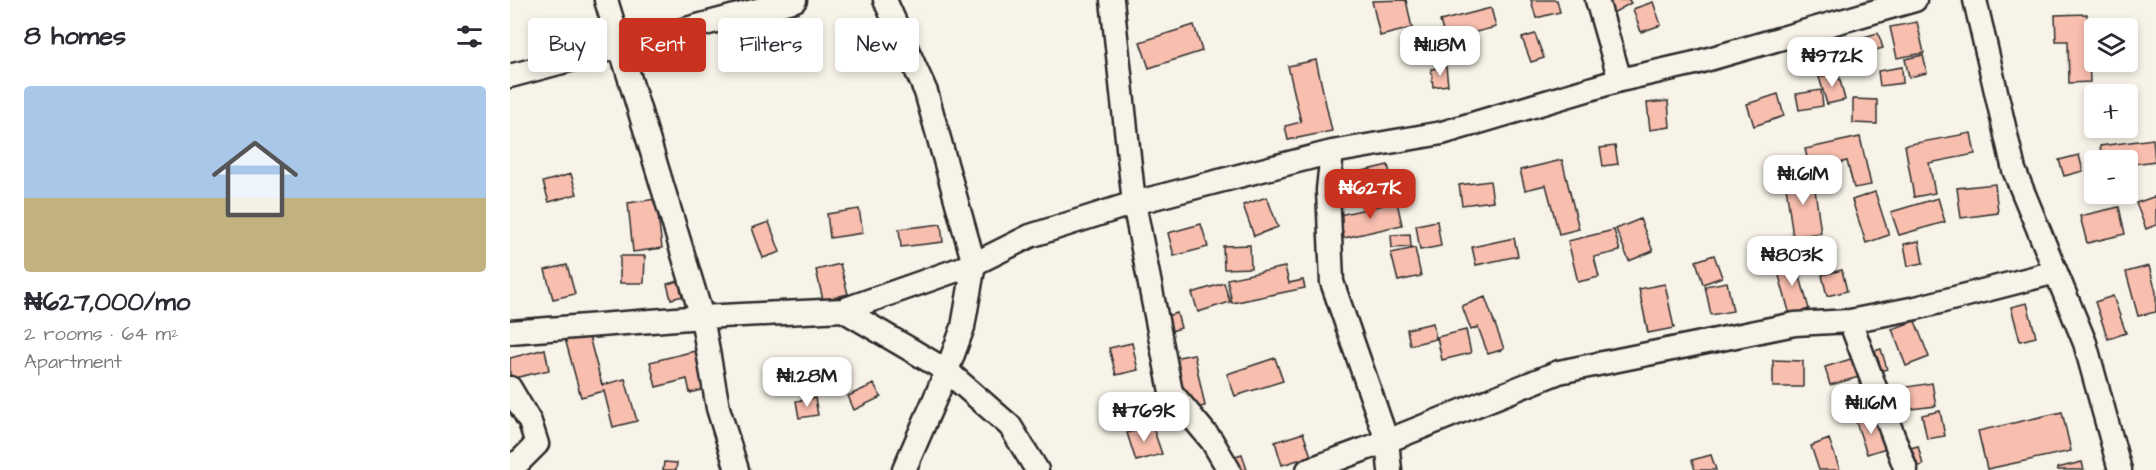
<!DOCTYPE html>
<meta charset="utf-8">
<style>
:root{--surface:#fff;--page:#f2f2f3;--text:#2b2b33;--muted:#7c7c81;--accent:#c8321e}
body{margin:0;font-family:"Architects Daughter",sans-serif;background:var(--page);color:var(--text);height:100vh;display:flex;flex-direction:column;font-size:22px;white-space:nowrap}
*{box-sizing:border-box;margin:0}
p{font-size:20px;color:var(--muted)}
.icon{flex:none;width:33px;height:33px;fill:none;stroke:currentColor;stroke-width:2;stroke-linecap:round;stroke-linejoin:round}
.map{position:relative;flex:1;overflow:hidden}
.details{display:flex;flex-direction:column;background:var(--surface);width:510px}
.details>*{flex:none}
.top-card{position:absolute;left:18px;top:18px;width:570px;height:54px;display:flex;gap:12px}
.tools{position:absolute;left:1574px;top:18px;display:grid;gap:12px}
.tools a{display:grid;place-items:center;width:54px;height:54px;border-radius:6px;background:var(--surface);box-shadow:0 3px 9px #0003;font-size:30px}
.price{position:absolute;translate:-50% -51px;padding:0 14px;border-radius:12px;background:#fff;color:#222;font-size:20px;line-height:39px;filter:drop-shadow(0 2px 3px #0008)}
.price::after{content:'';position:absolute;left:50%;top:36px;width:18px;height:14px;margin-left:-9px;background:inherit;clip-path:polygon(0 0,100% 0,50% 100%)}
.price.on{background:var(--accent);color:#fff}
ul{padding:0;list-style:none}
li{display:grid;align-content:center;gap:12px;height:318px;padding:0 24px}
li span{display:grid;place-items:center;height:186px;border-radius:6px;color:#555}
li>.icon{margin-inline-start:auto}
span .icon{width:108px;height:108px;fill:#fffc;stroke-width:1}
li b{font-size:26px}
h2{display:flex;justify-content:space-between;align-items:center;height:72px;padding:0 24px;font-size:26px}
.tag{padding:0 21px;border-radius:6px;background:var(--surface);box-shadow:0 3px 9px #0003;font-size:21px;line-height:54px}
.tag.on{background:var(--accent);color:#fff}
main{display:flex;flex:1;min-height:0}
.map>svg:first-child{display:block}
.building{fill:#f8beae;stroke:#2b2b2b;stroke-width:1.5}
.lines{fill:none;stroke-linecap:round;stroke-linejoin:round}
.minor-casing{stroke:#2b2b2b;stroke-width:27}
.minor{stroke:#f7f3e8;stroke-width:22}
</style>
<main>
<section class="details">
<h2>8 homes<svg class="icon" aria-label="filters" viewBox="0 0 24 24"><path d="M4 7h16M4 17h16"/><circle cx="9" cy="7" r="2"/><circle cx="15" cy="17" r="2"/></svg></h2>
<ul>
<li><span style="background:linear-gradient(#a9c7e8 60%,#c2b280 0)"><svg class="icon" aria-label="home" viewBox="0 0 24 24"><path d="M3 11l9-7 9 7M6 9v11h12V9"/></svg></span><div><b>₦627,000/mo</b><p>2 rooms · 64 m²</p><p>Apartment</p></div></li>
</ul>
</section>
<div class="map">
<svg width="1646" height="470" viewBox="0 0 1646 470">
<rect width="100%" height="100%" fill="#f7f3e8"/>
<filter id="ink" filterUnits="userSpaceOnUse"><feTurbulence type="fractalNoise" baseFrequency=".0167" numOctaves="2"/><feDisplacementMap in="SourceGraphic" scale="12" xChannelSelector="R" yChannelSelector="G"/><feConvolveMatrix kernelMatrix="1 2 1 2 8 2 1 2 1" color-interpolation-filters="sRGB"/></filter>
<g filter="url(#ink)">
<path class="building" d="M 896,0 L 902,28 L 870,36 L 862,1 Z
M 1021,0 L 1047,0 L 1050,12 L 1026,18 Z
M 1096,0 L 1119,0 L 1121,3 L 1103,13 Z
M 1143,2 L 1151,25 L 1131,32 L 1123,9 Z
M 981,8 L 986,27 L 962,33 L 966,46 L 939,53 L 930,21 Z
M 1577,14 L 1580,82 L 1559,83 L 1558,41 L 1546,41 L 1545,15 Z
M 1407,22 L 1414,53 L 1387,58 L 1380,27 Z
M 684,25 L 692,51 L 639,68 L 630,42 Z
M 1368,33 L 1373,48 L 1333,59 L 1329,44 Z
M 1025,34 L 1034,58 L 1021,62 L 1012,38 Z
M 1413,55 L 1417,73 L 1399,77 L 1395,59 Z
M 806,60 L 822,131 L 778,140 L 775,126 L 791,122 L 778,66 Z
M 936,67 L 938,85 L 923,87 L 921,69 Z
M 1392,67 L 1393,83 L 1370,86 L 1368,71 Z
M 1328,72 L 1335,100 L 1317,104 L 1309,77 Z
M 1311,90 L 1313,106 L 1289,110 L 1286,94 Z
M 1268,94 L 1274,116 L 1244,126 L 1237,104 Z
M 1343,99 L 1367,100 L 1367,124 L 1343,123 Z
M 1158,101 L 1160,127 L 1140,130 L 1137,103 Z
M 1461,133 L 1465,154 L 1419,163 L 1425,193 L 1404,197 L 1395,145 Z
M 1350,137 L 1361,185 L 1344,188 L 1337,161 L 1300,170 L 1295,149 Z
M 1643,139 L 1645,161 L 1617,165 L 1617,160 L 1592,160 L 1590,146 Z
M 1105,146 L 1108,164 L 1093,166 L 1090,148 Z
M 1569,155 L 1573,171 L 1554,176 L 1549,160 Z
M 1052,160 L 1069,229 L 1049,234 L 1036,185 L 1015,190 L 1010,170 Z
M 878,165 L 884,190 L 830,203 L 823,178 Z
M 61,174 L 67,194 L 39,202 L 33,182 Z
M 1303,175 L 1311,233 L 1283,237 L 1275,179 Z
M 980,181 L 983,201 L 952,205 L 949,185 Z
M 1485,184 L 1488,213 L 1451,218 L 1447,188 Z
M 1365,192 L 1379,235 L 1356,243 L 1342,200 Z
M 1646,196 L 1646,225 L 1636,229 L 1626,203 Z
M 757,197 L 768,227 L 744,236 L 733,205 Z
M 1428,198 L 1435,222 L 1389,235 L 1381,212 Z
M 146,199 L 152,248 L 123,252 L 118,203 Z
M 887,202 L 892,225 L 834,238 L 829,215 Z
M 1609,207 L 1615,234 L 1577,243 L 1570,216 Z
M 349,209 L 353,233 L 320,238 L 317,214 Z
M 1130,219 L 1143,251 L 1119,261 L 1106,229 Z
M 927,221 L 931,246 L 910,250 L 906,225 Z
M 259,222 L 270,252 L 253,258 L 242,228 Z
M 431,224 L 433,242 L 391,247 L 389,229 Z
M 691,224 L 698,247 L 664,256 L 658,233 Z
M 1104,230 L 1110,251 L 1084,257 L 1089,277 L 1068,282 L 1058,241 Z
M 900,234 L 901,247 L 882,248 L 881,235 Z
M 1004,238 L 1008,256 L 966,265 L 962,247 Z
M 1409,241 L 1413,263 L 1398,266 L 1394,244 Z
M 740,245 L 741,268 L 714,269 L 713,246 Z
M 905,248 L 911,276 L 888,281 L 881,253 Z
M 1204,255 L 1212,277 L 1193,284 L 1186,261 Z
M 110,256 L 135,256 L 134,283 L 110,283 Z
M 1285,259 L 1299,309 L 1280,315 L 1266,265 Z
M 330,264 L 338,294 L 313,300 L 306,270 Z
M 57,265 L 65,294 L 43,299 L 35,270 Z
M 1639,266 L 1646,292 L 1646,312 L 1628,316 L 1616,272 Z
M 775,267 L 779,283 L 793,280 L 795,288 L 722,303 L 717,279 Z
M 1332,270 L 1337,291 L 1317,296 L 1312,275 Z
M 177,279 L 181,294 L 161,299 L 157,284 Z
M 1217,282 L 1223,311 L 1201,315 L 1195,286 Z
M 714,283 L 720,302 L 688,312 L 682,293 Z
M 1155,284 L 1164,328 L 1138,333 L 1129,289 Z
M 1603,296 L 1616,333 L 1598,339 L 1585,302 Z
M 975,297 L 994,349 L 978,354 L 968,327 L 961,330 L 952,306 Z
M 1517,303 L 1526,337 L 1510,341 L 1501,307 Z
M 667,313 L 671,328 L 645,336 L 640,321 Z
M 74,318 L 92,385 L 115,379 L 127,421 L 103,427 L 94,391 L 71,397 L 51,324 Z
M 1405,321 L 1419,357 L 1396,366 L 1382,329 Z
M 923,323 L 926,339 L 900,345 L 897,329 Z
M 956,330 L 961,353 L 932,360 L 927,337 Z
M 622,343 L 628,370 L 606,375 L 599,348 Z
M 35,349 L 39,370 L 0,379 L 0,358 Z
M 1371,349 L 1377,369 L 1360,374 L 1354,354 Z
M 189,350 L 199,388 L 180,393 L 177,379 L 146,387 L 140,362 Z
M 684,354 L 695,406 L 669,411 L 658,359 Z
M 765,358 L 773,381 L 725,396 L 717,374 Z
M 1344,358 L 1349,377 L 1320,385 L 1315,367 Z
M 1263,360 L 1293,361 L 1293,387 L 1263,387 Z
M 1422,383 L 1426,406 L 1401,409 L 1397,387 Z
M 364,384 L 371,397 L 344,410 L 338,396 Z
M 1354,387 L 1361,414 L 1340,419 L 1333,393 Z
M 305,398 L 308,415 L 289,418 L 286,401 Z
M 1430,411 L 1435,436 L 1417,439 L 1412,415 Z
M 1552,412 L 1561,451 L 1477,469 L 1468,431 Z
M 1366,416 L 1376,448 L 1357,454 L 1346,422 Z
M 642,425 L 652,454 L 626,461 L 617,433 Z
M 793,433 L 801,456 L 772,465 L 765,442 Z
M 1319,439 L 1330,470 L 1309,470 L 1301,446 Z
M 1408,446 L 1413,465 L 1399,469 L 1393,450 Z
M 732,454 L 737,470 L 710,470 L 708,461 Z
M 1201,455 L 1206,470 L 1185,470 L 1182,460 Z
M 154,462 L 167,463 L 166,470 L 153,470 Z
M 1572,462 L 1574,470 L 1548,470 L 1547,468 Z"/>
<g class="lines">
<g class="minor-casing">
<path id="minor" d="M 96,0 L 192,317 L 208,408 L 227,470
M 375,0 L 416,92 L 464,264 L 453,327 L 437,371 L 394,470
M 602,0 L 624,203 L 661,392 L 702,441 L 719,470
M 1087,0 L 1110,80
M 1465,0 L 1504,170 L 1575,343 L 1610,470
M 0,76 L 285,0
M 822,152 L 818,190 L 822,282 L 877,441 L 880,470
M 333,310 L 464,264 L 520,236 L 624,203 L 822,152 L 932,133 L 1110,80 L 1185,63 L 1405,0
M 1340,321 L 1396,470
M 0,332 L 192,317 L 333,310 L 437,371 L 500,426 L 527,470
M 0,388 L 20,422 L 27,444 L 10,461 L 0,465
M 798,470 L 877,441 L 1049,372 L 1285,324 L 1340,321 L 1406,308 L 1546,272"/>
</g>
<use href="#minor" class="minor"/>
</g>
</g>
</svg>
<div class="tools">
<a><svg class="icon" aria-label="layers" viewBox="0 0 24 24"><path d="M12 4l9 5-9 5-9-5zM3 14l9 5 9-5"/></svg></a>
<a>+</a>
<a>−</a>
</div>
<b class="price" style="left:930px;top:77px">₦1.18M</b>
<b class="price" style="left:1322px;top:88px">₦972K</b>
<b class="price" style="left:1293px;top:206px">₦1.61M</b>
<b class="price on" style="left:860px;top:220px">₦627K</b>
<b class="price" style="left:1282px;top:287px">₦803K</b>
<b class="price" style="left:297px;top:408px">₦1.28M</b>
<b class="price" style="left:1361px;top:435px">₦1.16M</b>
<b class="price" style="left:634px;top:443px">₦769K</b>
<div class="top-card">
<a class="tag">Buy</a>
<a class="tag on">Rent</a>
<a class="tag">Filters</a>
<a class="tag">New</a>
</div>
</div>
</main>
